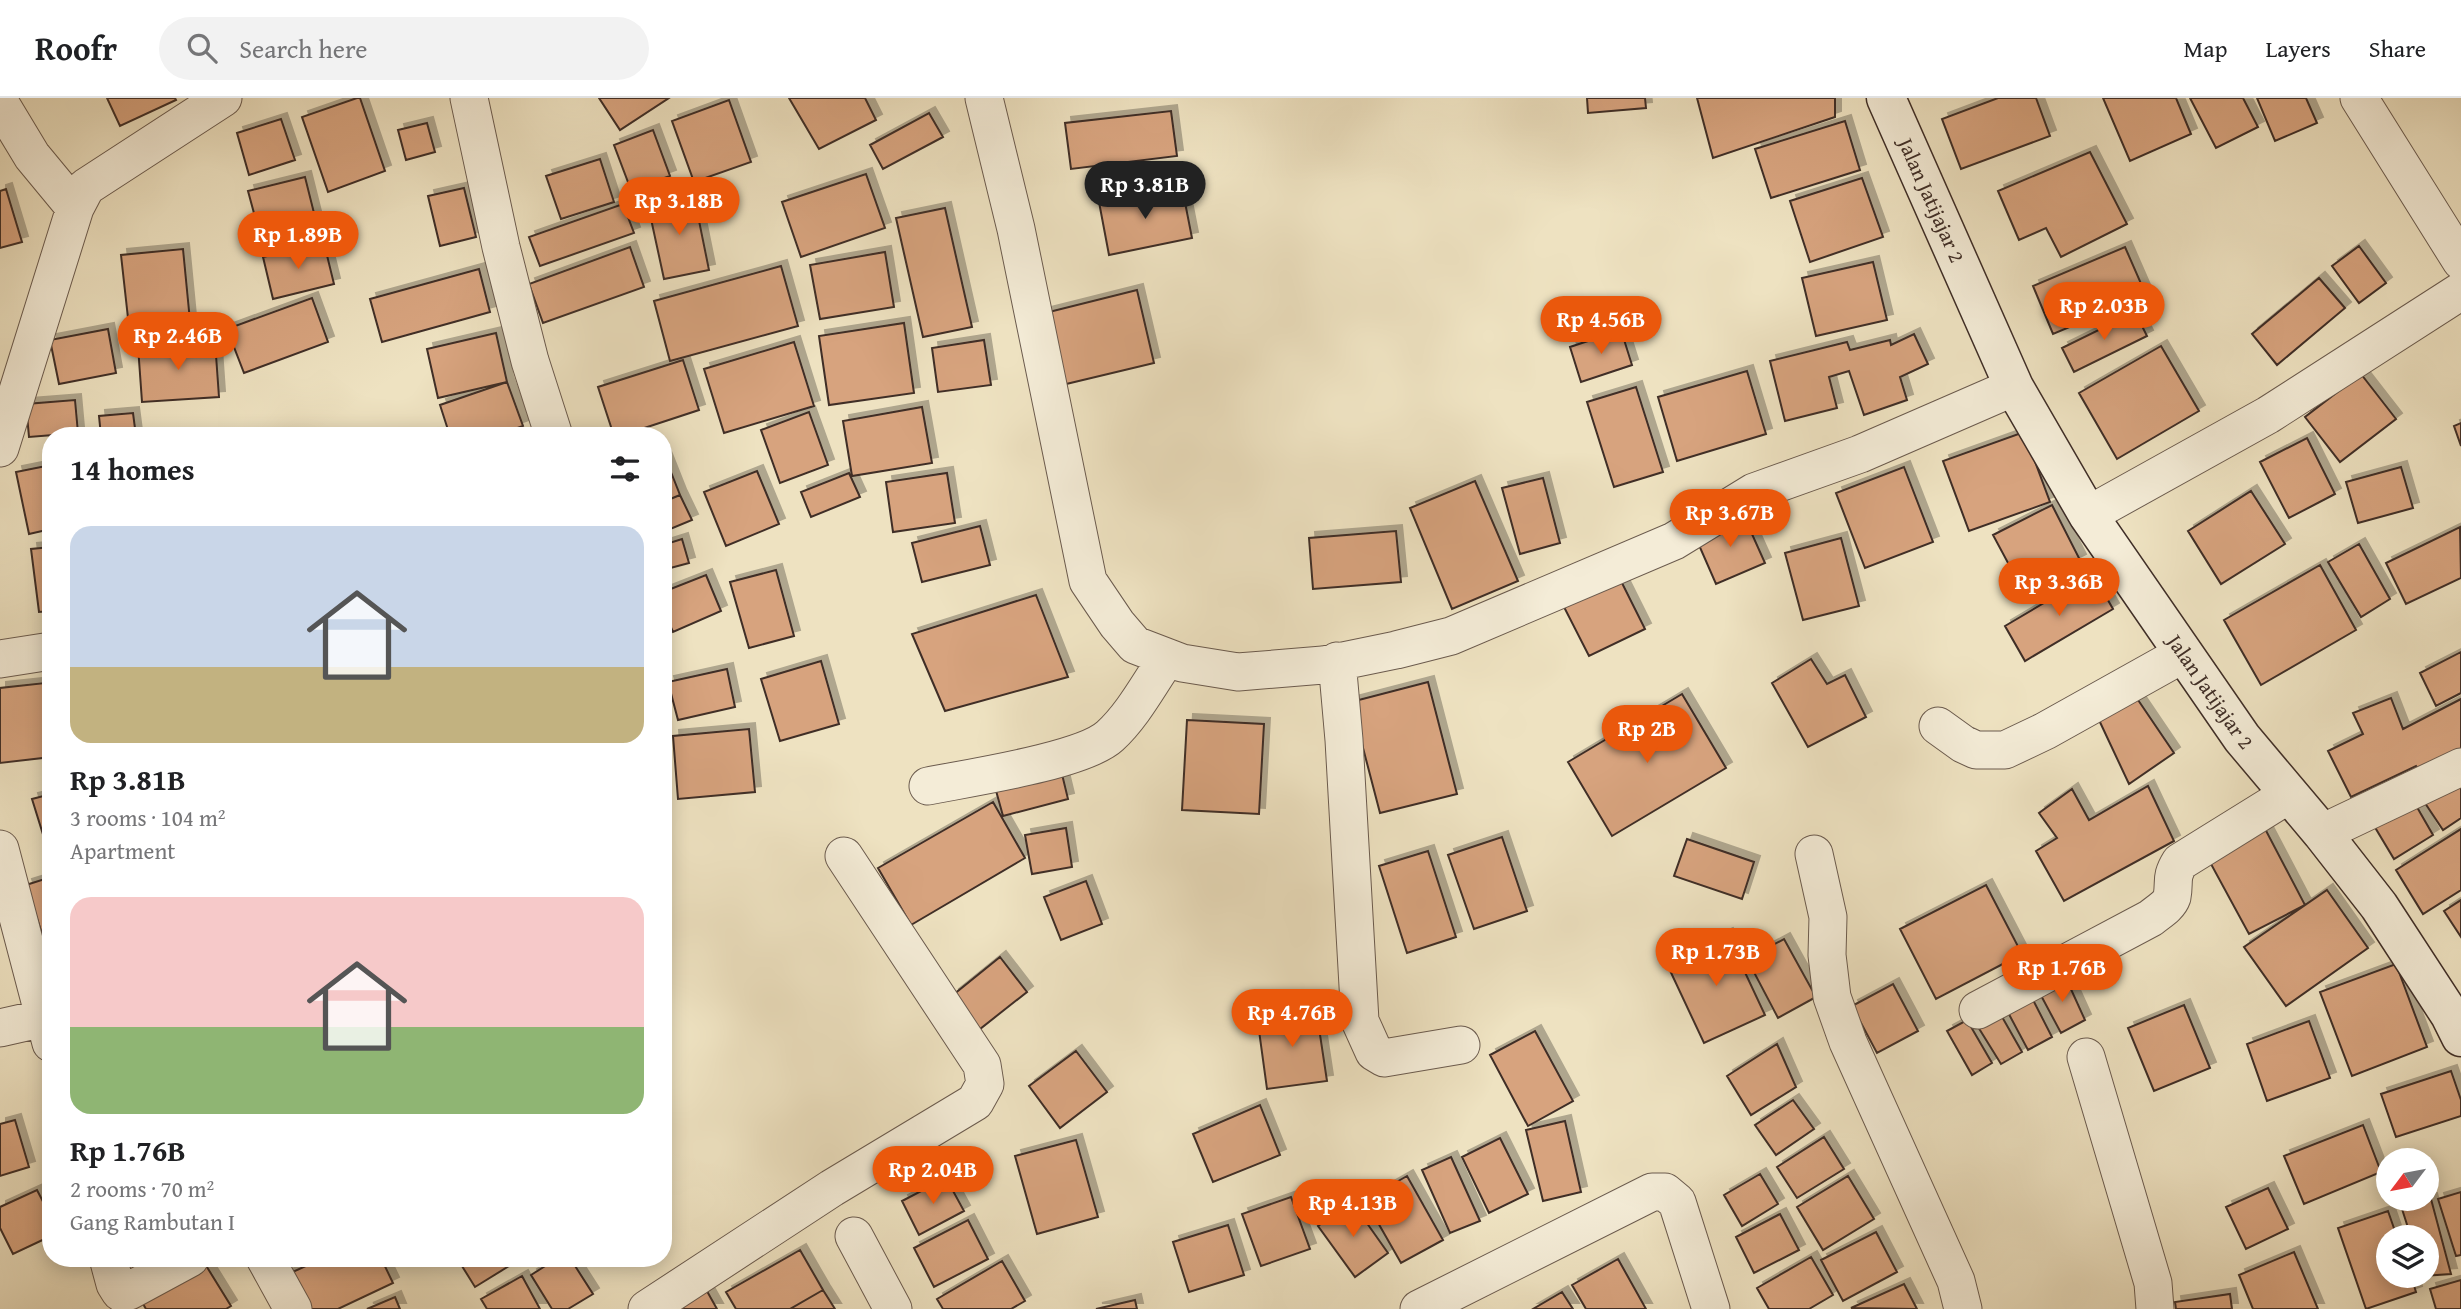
<!DOCTYPE html>
<meta charset="utf-8">
<style>
:root{--surface:#fff;--page:#f2f2f2;--text:#202124;--muted:#757577;--line:#e0e0e0;--accent:#ea580c}
body{margin:0;font-family:"Gentium Book Plus",serif;background:var(--page);color:var(--text);height:100vh;display:flex;flex-direction:column;font-size:26px;white-space:nowrap}
*{box-sizing:border-box;margin:0}
p{font-size:23px;color:var(--muted)}
.icon{flex:none;width:38px;height:38px;fill:none;stroke:currentColor;stroke-width:2;stroke-linecap:round;stroke-linejoin:round}
.map{position:relative;flex:1;overflow:hidden}
.sheet{position:absolute;left:42px;top:329px;width:630px;height:840px;display:flex;flex-direction:column;background:var(--surface);border-radius:28px;box-shadow:0 4px 18px #0003}
.sheet>*{flex:none}
.needle{width:46px;rotate:238deg}
.buttons{position:absolute;left:2376px;top:1050px;display:grid;gap:14px}
.buttons a{display:grid;place-items:center;width:63px;height:63px;border-radius:50%;background:var(--surface);box-shadow:0 4px 18px #0003;font-size:35px}
.price{position:absolute;translate:-50% -60px;padding:0 16px;border-radius:24px;background:var(--accent);color:#fff;font-size:23px;line-height:46px;filter:drop-shadow(0 2px 4px #0008)}
.price::after{content:'';position:absolute;left:50%;top:42px;width:21px;height:16px;margin-left:-10px;background:inherit;clip-path:polygon(0 0,100% 0,50% 100%)}
.price.selected{background:#222;color:#fff}
ul{padding:0;list-style:none}
li{display:grid;align-content:center;gap:14px;height:371px;padding:0 28px}
li span{display:grid;place-items:center;height:217px;border-radius:21px;color:#555}
li>.icon{margin-inline-start:auto}
span .icon{width:126px;height:126px;fill:#fffc;stroke-width:1}
li b{font-size:30px}
h2{display:flex;justify-content:space-between;align-items:center;height:84px;padding:0 28px;font-size:30px}
header{display:flex;align-items:center;gap:42px;box-sizing:border-box;height:98px;padding:0 35px;background:var(--surface);border-bottom:2px solid var(--line)}
header strong{font-size:33px}
nav{display:flex;gap:38px;margin-inline-start:auto;font-size:24px}
.search{width:490px;height:63px;background:var(--page);display:flex;align-items:center;gap:18px;box-sizing:border-box;padding:0 24px;border-radius:38px;color:var(--muted);font-size:26px}
.map>svg:first-child{display:block}
.building{fill:#d7a37e;stroke:#3f2e27;stroke-width:2;filter:url(#shadow)}
.lines{fill:none;stroke-linecap:round;stroke-linejoin:round}
.street-casing{stroke:#6b5b4e;stroke-width:39}
.secondary-casing{stroke:#3f2e27;stroke-width:41}
.street{stroke:#f4ecd7;stroke-width:37}
.secondary{stroke:#f4ecd7;stroke-width:38}
.labels{text-anchor:middle;stroke-width:7;stroke-linejoin:round;paint-order:stroke}
.street-label{font-size:21px;fill:#3f2e27;stroke:#f4ecd7}
</style>
<header>
<strong>Roofr</strong>
<div class="search"><svg class="icon" aria-label="search" viewBox="0 0 24 24"><circle cx="10" cy="10" r="6"/><path d="M15 15l6 6"/></svg>Search here</div>
<nav><a>Map</a><a>Layers</a><a>Share</a></nav>
</header>
<div class="map">
<svg width="2461" height="1211" viewBox="0 0 2461 1211">
<defs>
<filter id="shadow"><feDropShadow dx="6" dy="-6" stdDeviation="0" flood-color="#0004"/></filter>
</defs>
<rect width="100%" height="100%" fill="#eee2c1"/>
<filter id="stains"><feTurbulence type="fractalNoise" baseFrequency=".00286" numOctaves="4"/><feColorMatrix values="0 0 0 0 .2 0 0 0 0 .09 0 0 0 0 .02 0 0 0 .5 -.17"/></filter>
<radialGradient id="worn" r=".72"><stop offset=".6" stop-color="#630" stop-opacity="0"/><stop offset="1" stop-color="#630" stop-opacity=".3"/></radialGradient>
<path class="building" d="M 107,0 L 175,0 L 176,2 L 120,28 Z
M 357,0 L 360,0 L 385,73 L 328,94 L 302,19 Z
M 599,0 L 669,0 L 620,32 Z
M 789,0 L 865,0 L 876,22 L 819,51 Z
M 1587,0 L 1645,0 L 1646,10 L 1588,15 Z
M 1697,0 L 1835,0 L 1835,19 L 1713,60 Z
M 1998,0 L 2036,0 L 2050,38 L 1961,71 L 1942,21 Z
M 2103,0 L 2176,0 L 2191,36 L 2130,63 Z
M 2190,0 L 2243,0 L 2258,29 L 2216,50 Z
M 2257,0 L 2306,0 L 2317,25 L 2275,43 Z
M 729,2 L 751,64 L 694,84 L 672,23 Z
M 1171,13 L 1177,58 L 1071,71 L 1065,25 Z
M 929,15 L 943,39 L 883,71 L 870,47 Z
M 281,21 L 295,62 L 249,77 L 237,35 Z
M 1845,23 L 1860,72 L 1771,100 L 1755,51 Z
M 427,25 L 435,54 L 406,62 L 398,32 Z
M 653,32 L 670,78 L 631,92 L 614,47 Z
M 2090,54 L 2127,126 L 2061,159 L 2046,130 L 2019,142 L 1998,93 Z
M 600,61 L 614,104 L 561,121 L 546,78 Z
M 866,76 L 885,130 L 801,159 L 782,104 Z
M 305,79 L 318,131 L 262,145 L 248,93 Z
M 1862,80 L 1883,139 L 1810,164 L 1790,103 Z
M 1182,89 L 1192,140 L 1109,157 L 1099,104 Z
M 464,90 L 476,139 L 440,148 L 428,98 Z
M 6,91 L 22,144 L 0,150 L 0,93 Z
M 694,98 L 709,172 L 664,181 L 648,107 Z
M 623,106 L 634,135 L 540,168 L 529,139 Z
M 945,110 L 972,229 L 923,239 L 896,120 Z
M 324,145 L 334,186 L 273,201 L 263,159 Z
M 2359,148 L 2386,185 L 2359,205 L 2332,168 Z
M 630,149 L 644,189 L 543,225 L 529,186 Z
M 2125,149 L 2146,197 L 2053,236 L 2033,188 Z
M 183,151 L 190,223 L 129,229 L 121,157 Z
M 885,154 L 894,209 L 820,221 L 810,167 Z
M 1873,164 L 1887,222 L 1816,238 L 1802,180 Z
M 781,168 L 798,228 L 670,263 L 654,203 Z
M 479,171 L 490,214 L 382,244 L 370,201 Z
M 2319,180 L 2345,210 L 2277,267 L 2252,236 Z
M 1137,192 L 1154,265 L 1062,287 L 1045,215 Z
M 312,200 L 328,244 L 244,275 L 227,231 Z
M 2135,214 L 2147,238 L 2074,274 L 2062,250 Z
M 904,225 L 914,295 L 829,307 L 819,238 Z
M 108,231 L 116,275 L 59,286 L 50,242 Z
M 1621,232 L 1632,267 L 1581,284 L 1570,249 Z
M 496,235 L 507,284 L 438,300 L 427,251 Z
M 1914,236 L 1928,266 L 1900,279 L 1907,302 L 1864,317 L 1849,273 L 1829,279 L 1837,310 L 1785,323 L 1770,263 L 1847,244 L 1850,252 L 1890,242 L 1891,247 Z
M 984,242 L 991,287 L 938,294 L 932,250 Z
M 215,243 L 219,299 L 142,304 L 138,248 Z
M 794,244 L 814,308 L 724,335 L 704,271 Z
M 2161,248 L 2199,313 L 2117,361 L 2079,295 Z
M 683,262 L 699,312 L 620,338 L 614,338 L 598,289 Z
M 1747,273 L 1766,336 L 1677,363 L 1658,299 Z
M 2361,276 L 2396,321 L 2340,364 L 2305,319 Z
M 507,284 L 523,328 L 495,338 L 450,338 L 440,307 Z
M 1636,289 L 1663,374 L 1614,389 L 1587,304 Z
M 75,302 L 78,335 L 29,339 L 26,306 Z
M 922,309 L 932,365 L 852,378 L 843,323 Z
M 809,314 L 828,367 L 780,385 L 761,332 Z
M 133,315 L 136,338 L 101,338 L 99,318 Z
M 2461,325 L 2461,348 L 2454,328 Z
M 2024,334 L 2050,404 L 1969,433 L 1943,363 Z
M 2307,340 L 2335,396 L 2289,420 L 2260,364 Z
M 663,354 L 680,397 L 663,404 Z
M 51,367 L 51,431 L 29,436 L 16,374 Z
M 1904,369 L 1933,444 L 1865,470 L 1836,395 Z
M 2401,369 L 2413,410 L 2358,425 L 2346,384 Z
M 757,373 L 779,426 L 726,448 L 704,394 Z
M 849,375 L 860,399 L 811,419 L 801,394 Z
M 947,375 L 955,425 L 893,434 L 886,384 Z
M 1543,380 L 1560,445 L 1520,456 L 1502,390 Z
M 1475,383 L 1518,483 L 1452,511 L 1410,410 Z
M 2251,393 L 2285,446 L 2221,486 L 2188,433 Z
M 680,397 L 692,422 L 663,434 L 663,404 Z
M 2052,407 L 2080,462 L 2022,491 L 1993,437 Z
M 1743,416 L 1765,465 L 1716,486 L 1695,438 Z
M 980,428 L 990,467 L 922,484 L 912,445 Z
M 2460,429 L 2461,480 L 2406,506 L 2386,465 Z
M 1396,433 L 1401,484 L 1313,491 L 1309,440 Z
M 1841,440 L 1859,508 L 1803,522 L 1785,455 Z
M 682,441 L 689,465 L 663,472 L 663,447 Z
M 2359,446 L 2390,501 L 2361,519 L 2328,464 Z
M 51,449 L 51,513 L 39,514 L 31,451 Z
M 2320,467 L 2356,532 L 2261,587 L 2224,522 Z
M 776,472 L 794,538 L 749,550 L 730,484 Z
M 2093,476 L 2113,511 L 2025,563 L 2005,528 Z
M 706,477 L 721,513 L 673,534 L 663,511 L 663,494 Z
M 1620,481 L 1645,531 L 1589,558 L 1564,509 Z
M 1036,497 L 1068,579 L 945,613 L 912,536 Z
M 2461,554 L 2461,595 L 2436,608 L 2420,575 Z
M 1811,561 L 1827,586 L 1845,577 L 1866,619 L 1808,649 L 1772,585 Z
M 821,563 L 839,626 L 780,643 L 761,581 Z
M 727,571 L 735,609 L 678,622 L 668,584 Z
M 1428,584 L 1457,696 L 1380,715 L 1351,604 Z
M 45,585 L 51,637 L 51,659 L 0,665 L 0,590 Z
M 1682,596 L 1726,670 L 1612,738 L 1568,664 Z
M 2134,596 L 2174,655 L 2129,686 L 2099,622 Z
M 2391,600 L 2403,631 L 2461,601 L 2461,656 L 2421,677 L 2416,668 L 2351,699 L 2328,653 L 2363,636 L 2353,615 Z
M 1187,622 L 1264,626 L 1259,716 L 1182,712 Z
M 749,631 L 755,694 L 678,701 L 673,638 Z
M 1061,672 L 1068,701 L 1003,718 L 995,689 Z
M 2461,677 L 2461,720 L 2443,732 L 2423,702 Z
M 2148,688 L 2174,743 L 2064,803 L 2036,753 L 2057,740 L 2039,715 L 2072,691 L 2089,722 Z
M 51,696 L 51,745 L 46,746 L 32,701 Z
M 2410,697 L 2433,737 L 2394,761 L 2370,721 Z
M 993,704 L 1025,760 L 911,827 L 878,770 Z
M 2262,725 L 2305,807 L 2249,836 L 2205,755 Z
M 1066,730 L 1072,769 L 1032,776 L 1025,737 Z
M 2461,731 L 2461,792 L 2423,816 L 2396,772 Z
M 1502,739 L 1527,813 L 1474,831 L 1448,757 Z
M 1687,741 L 1754,764 L 1742,801 L 1674,778 Z
M 1428,753 L 1456,839 L 1407,855 L 1379,768 Z
M 51,779 L 51,843 L 45,845 L 26,787 Z
M 1086,783 L 1102,826 L 1061,842 L 1044,799 Z
M 1986,787 L 2022,856 L 1936,901 L 1900,831 Z
M 2327,792 L 2368,850 L 2286,908 L 2244,849 Z
M 2461,802 L 2461,839 L 2444,813 Z
M 1727,836 L 1765,917 L 1704,945 L 1666,864 Z
M 1784,841 L 1816,899 L 1778,920 L 1747,861 Z
M 1000,859 L 1027,894 L 980,931 L 953,897 Z
M 2396,866 L 2427,949 L 2352,978 L 2320,894 Z
M 2065,878 L 2085,922 L 2061,935 L 2037,890 Z
M 1893,886 L 1918,933 L 1877,955 L 1852,908 Z
M 2030,896 L 2052,939 L 2028,952 L 2003,905 Z
M 2184,907 L 2210,970 L 2154,993 L 2128,930 Z
M 1316,910 L 1327,983 L 1267,991 L 1257,918 Z
M 1997,910 L 2022,954 L 2001,966 L 1975,924 Z
M 1967,922 L 1992,965 L 1972,977 L 1947,933 Z
M 2309,923 L 2330,980 L 2267,1003 L 2247,946 Z
M 1535,933 L 1573,1003 L 1528,1028 L 1490,957 Z
M 1777,946 L 1796,989 L 1751,1017 L 1727,978 Z
M 1076,953 L 1107,994 L 1060,1030 L 1029,988 Z
M 2451,973 L 2461,1002 L 2461,1018 L 2396,1039 L 2381,996 Z
M 1793,1002 L 1814,1031 L 1776,1057 L 1755,1027 Z
M 1260,1007 L 1280,1057 L 1213,1084 L 1193,1036 Z
M 15,1022 L 29,1069 L 0,1078 L 0,1026 Z
M 1565,1023 L 1581,1094 L 1543,1103 L 1526,1032 Z
M 2363,1027 L 2381,1074 L 2304,1106 L 2284,1058 Z
M 1824,1039 L 1844,1071 L 1797,1100 L 1777,1069 Z
M 1500,1040 L 1528,1096 L 1489,1115 L 1462,1059 Z
M 1076,1042 L 1098,1119 L 1037,1136 L 1015,1058 Z
M 1451,1059 L 1480,1123 L 1450,1135 L 1422,1072 Z
M 1760,1076 L 1778,1106 L 1742,1128 L 1724,1097 Z
M 1407,1078 L 1443,1142 L 1401,1165 L 1365,1102 Z
M 1848,1078 L 1874,1121 L 1823,1152 L 1797,1109 Z
M 946,1080 L 964,1113 L 919,1137 L 902,1103 Z
M 2268,1090 L 2288,1131 L 2246,1151 L 2226,1109 Z
M 37,1092 L 51,1119 L 51,1138 L 13,1156 L 0,1130 L 0,1109 Z
M 2461,1094 L 2461,1157 L 2456,1158 L 2438,1101 Z
M 1291,1099 L 1310,1151 L 1261,1168 L 1242,1116 Z
M 2431,1101 L 2451,1176 L 2422,1178 L 2427,1178 L 2427,1139 L 2411,1139 L 2402,1111 Z
M 1352,1104 L 1388,1155 L 1355,1179 L 1318,1128 Z
M 2388,1113 L 2397,1139 L 2389,1139 L 2389,1178 L 2411,1178 L 2416,1194 L 2366,1211 L 2338,1130 Z
M 1780,1116 L 1799,1152 L 1754,1175 L 1736,1139 Z
M 968,1122 L 988,1161 L 934,1189 L 914,1150 Z
M 1228,1127 L 1244,1177 L 1189,1194 L 1173,1144 Z
M 1876,1134 L 1897,1174 L 1843,1203 L 1821,1162 Z
M 800,1152 L 823,1192 L 790,1211 L 736,1211 L 726,1194 Z
M 2294,1154 L 2318,1211 L 2253,1211 L 2239,1177 Z
M 1811,1159 L 1833,1197 L 1809,1211 L 1769,1211 L 1757,1190 Z
M 323,1160 L 381,1160 L 393,1185 L 338,1211 L 299,1211 L 284,1178 Z
M 457,1160 L 522,1160 L 475,1189 Z
M 558,1160 L 570,1160 L 593,1196 L 568,1211 L 552,1211 L 531,1177 Z
M 202,1161 L 231,1208 L 226,1211 L 146,1211 L 139,1199 Z
M 1618,1161 L 1646,1211 L 1586,1211 L 1572,1187 Z
M 1002,1163 L 1025,1203 L 1011,1211 L 943,1211 L 937,1201 Z
M 522,1178 L 540,1211 L 487,1211 L 481,1201 Z
M 2461,1182 L 2461,1211 L 2436,1211 L 2430,1191 Z
M 703,1186 L 717,1211 L 677,1211 Z
M 1904,1186 L 1917,1211 L 1851,1210 Z
M 823,1192 L 835,1211 L 790,1211 Z
M 1562,1194 L 1573,1211 L 1533,1211 Z
M 2230,1196 L 2232,1211 L 2176,1211 L 2175,1204 Z
M 395,1199 L 400,1211 L 367,1211 Z
M 1135,1202 L 1137,1211 L 1096,1211 Z"/>
<g class="lines">
<g class="street-casing">
<path id="street" d="M 469,0 L 501,149 L 530,263 L 554,338
M 984,0 L 1016,131 L 1088,483 L 1117,526 L 1135,547 L 1182,565 L 1238,574 L 1323,567 L 1396,552 L 1451,538 L 1674,443 L 1754,394 L 1860,356 L 2014,289
M 2359,0 L 2461,163
M 0,5 L 32,58 L 75,110
M 0,350 L 75,110 L 86,89 L 223,0
M 2088,417 L 2268,317 L 2461,193
M 0,561 L 51,553
M 1337,563 L 1344,642 L 1360,923 L 1374,954 L 1384,960 L 1461,947
M 1938,628 L 1963,646 L 1976,652 L 2005,652 L 2045,633 L 2183,556
M 928,688 C 968,680 1083,663 1110,638 C 1133,617 1149,586 1167,560
M 2322,735 L 2461,669
M 0,751 L 51,945
M 1814,756 L 1828,819 L 1827,857 L 1832,899 L 1848,944 L 1956,1183 L 1963,1211
M 1978,912 L 2151,820 C 2158,814 2169,808 2172,799 C 2175,783 2170,780 2180,764 L 2288,697
M 0,930 L 44,920
M 2086,959 L 2153,1185 L 2155,1211
M 854,1138 L 893,1211
M 108,1160 L 115,1186 L 120,1194 L 129,1193 L 190,1160
M 265,1160 L 293,1211
M 647,1211 L 832,1090 L 975,1004 L 985,986 L 982,967 L 844,758
M 1419,1211 L 1652,1094 L 1665,1094 L 1677,1104 L 1711,1211"/>
</g>
<g class="secondary-casing">
<g id="secondary">
<path id="s1" d="M 1886,0 L 2014,289 L 2088,417 L 2242,640 L 2322,735 L 2379,808 L 2450,917 L 2461,939"/>
</g>
</g>
<use href="#street" class="street"/>
<use href="#secondary" class="secondary"/>
</g>
<g class="labels">
<g class="street-label">
<text dy="7" stroke="none"><textPath href="#s1" startOffset="112">Jalan Jatijajar 2</textPath></text>
<text dy="7" stroke="none"><textPath href="#s1" startOffset="679">Jalan Jatijajar 2</textPath></text>
</g>
</g>
<rect width="100%" height="100%" filter="url(#stains)"/>
<rect width="100%" height="100%" fill="url(#worn)"/>
</svg>
<div class="buttons">
<a><svg class="needle" viewBox="-14 -14 28 28"><path d="M0-13l5 13h-10z" fill="#e53935"/><path d="M0 13l5-13h-10z" fill="#757577"/></svg></a>
<a><svg class="icon" aria-label="layers" viewBox="0 0 24 24"><path d="M12 4l9 5-9 5-9-5zM3 14l9 5 9-5"/></svg></a>
</div>
<b class="price selected" style="left:1145px;top:123px">Rp 3.81B</b>
<b class="price" style="left:679px;top:139px">Rp 3.18B</b>
<b class="price" style="left:298px;top:173px">Rp 1.89B</b>
<b class="price" style="left:2104px;top:244px">Rp 2.03B</b>
<b class="price" style="left:1601px;top:258px">Rp 4.56B</b>
<b class="price" style="left:178px;top:274px">Rp 2.46B</b>
<b class="price" style="left:1730px;top:451px">Rp 3.67B</b>
<b class="price" style="left:2059px;top:520px">Rp 3.36B</b>
<b class="price" style="left:1647px;top:667px">Rp 2B</b>
<b class="price" style="left:1716px;top:890px">Rp 1.73B</b>
<b class="price" style="left:2062px;top:906px">Rp 1.76B</b>
<b class="price" style="left:1292px;top:951px">Rp 4.76B</b>
<b class="price" style="left:933px;top:1108px">Rp 2.04B</b>
<b class="price" style="left:1353px;top:1141px">Rp 4.13B</b>
<section class="sheet">
<h2>14 homes<svg class="icon" aria-label="filters" viewBox="0 0 24 24"><path d="M4 7h16M4 17h16"/><circle cx="9" cy="7" r="2"/><circle cx="15" cy="17" r="2"/></svg></h2>
<ul>
<li><span style="background:linear-gradient(#c9d6e8 65%,#c2b280 0)"><svg class="icon" aria-label="home" viewBox="0 0 24 24"><path d="M3 11l9-7 9 7M6 9v11h12V9"/></svg></span><div><b>Rp 3.81B</b><p>3 rooms · 104 m²</p><p>Apartment</p></div></li>
<li><span style="background:linear-gradient(#f6c9c9 60%,#8fb573 0)"><svg class="icon" aria-label="home" viewBox="0 0 24 24"><path d="M3 11l9-7 9 7M6 9v11h12V9"/></svg></span><div><b>Rp 1.76B</b><p>2 rooms · 70 m²</p><p>Gang Rambutan I</p></div></li>
</ul>
</section>
</div>
